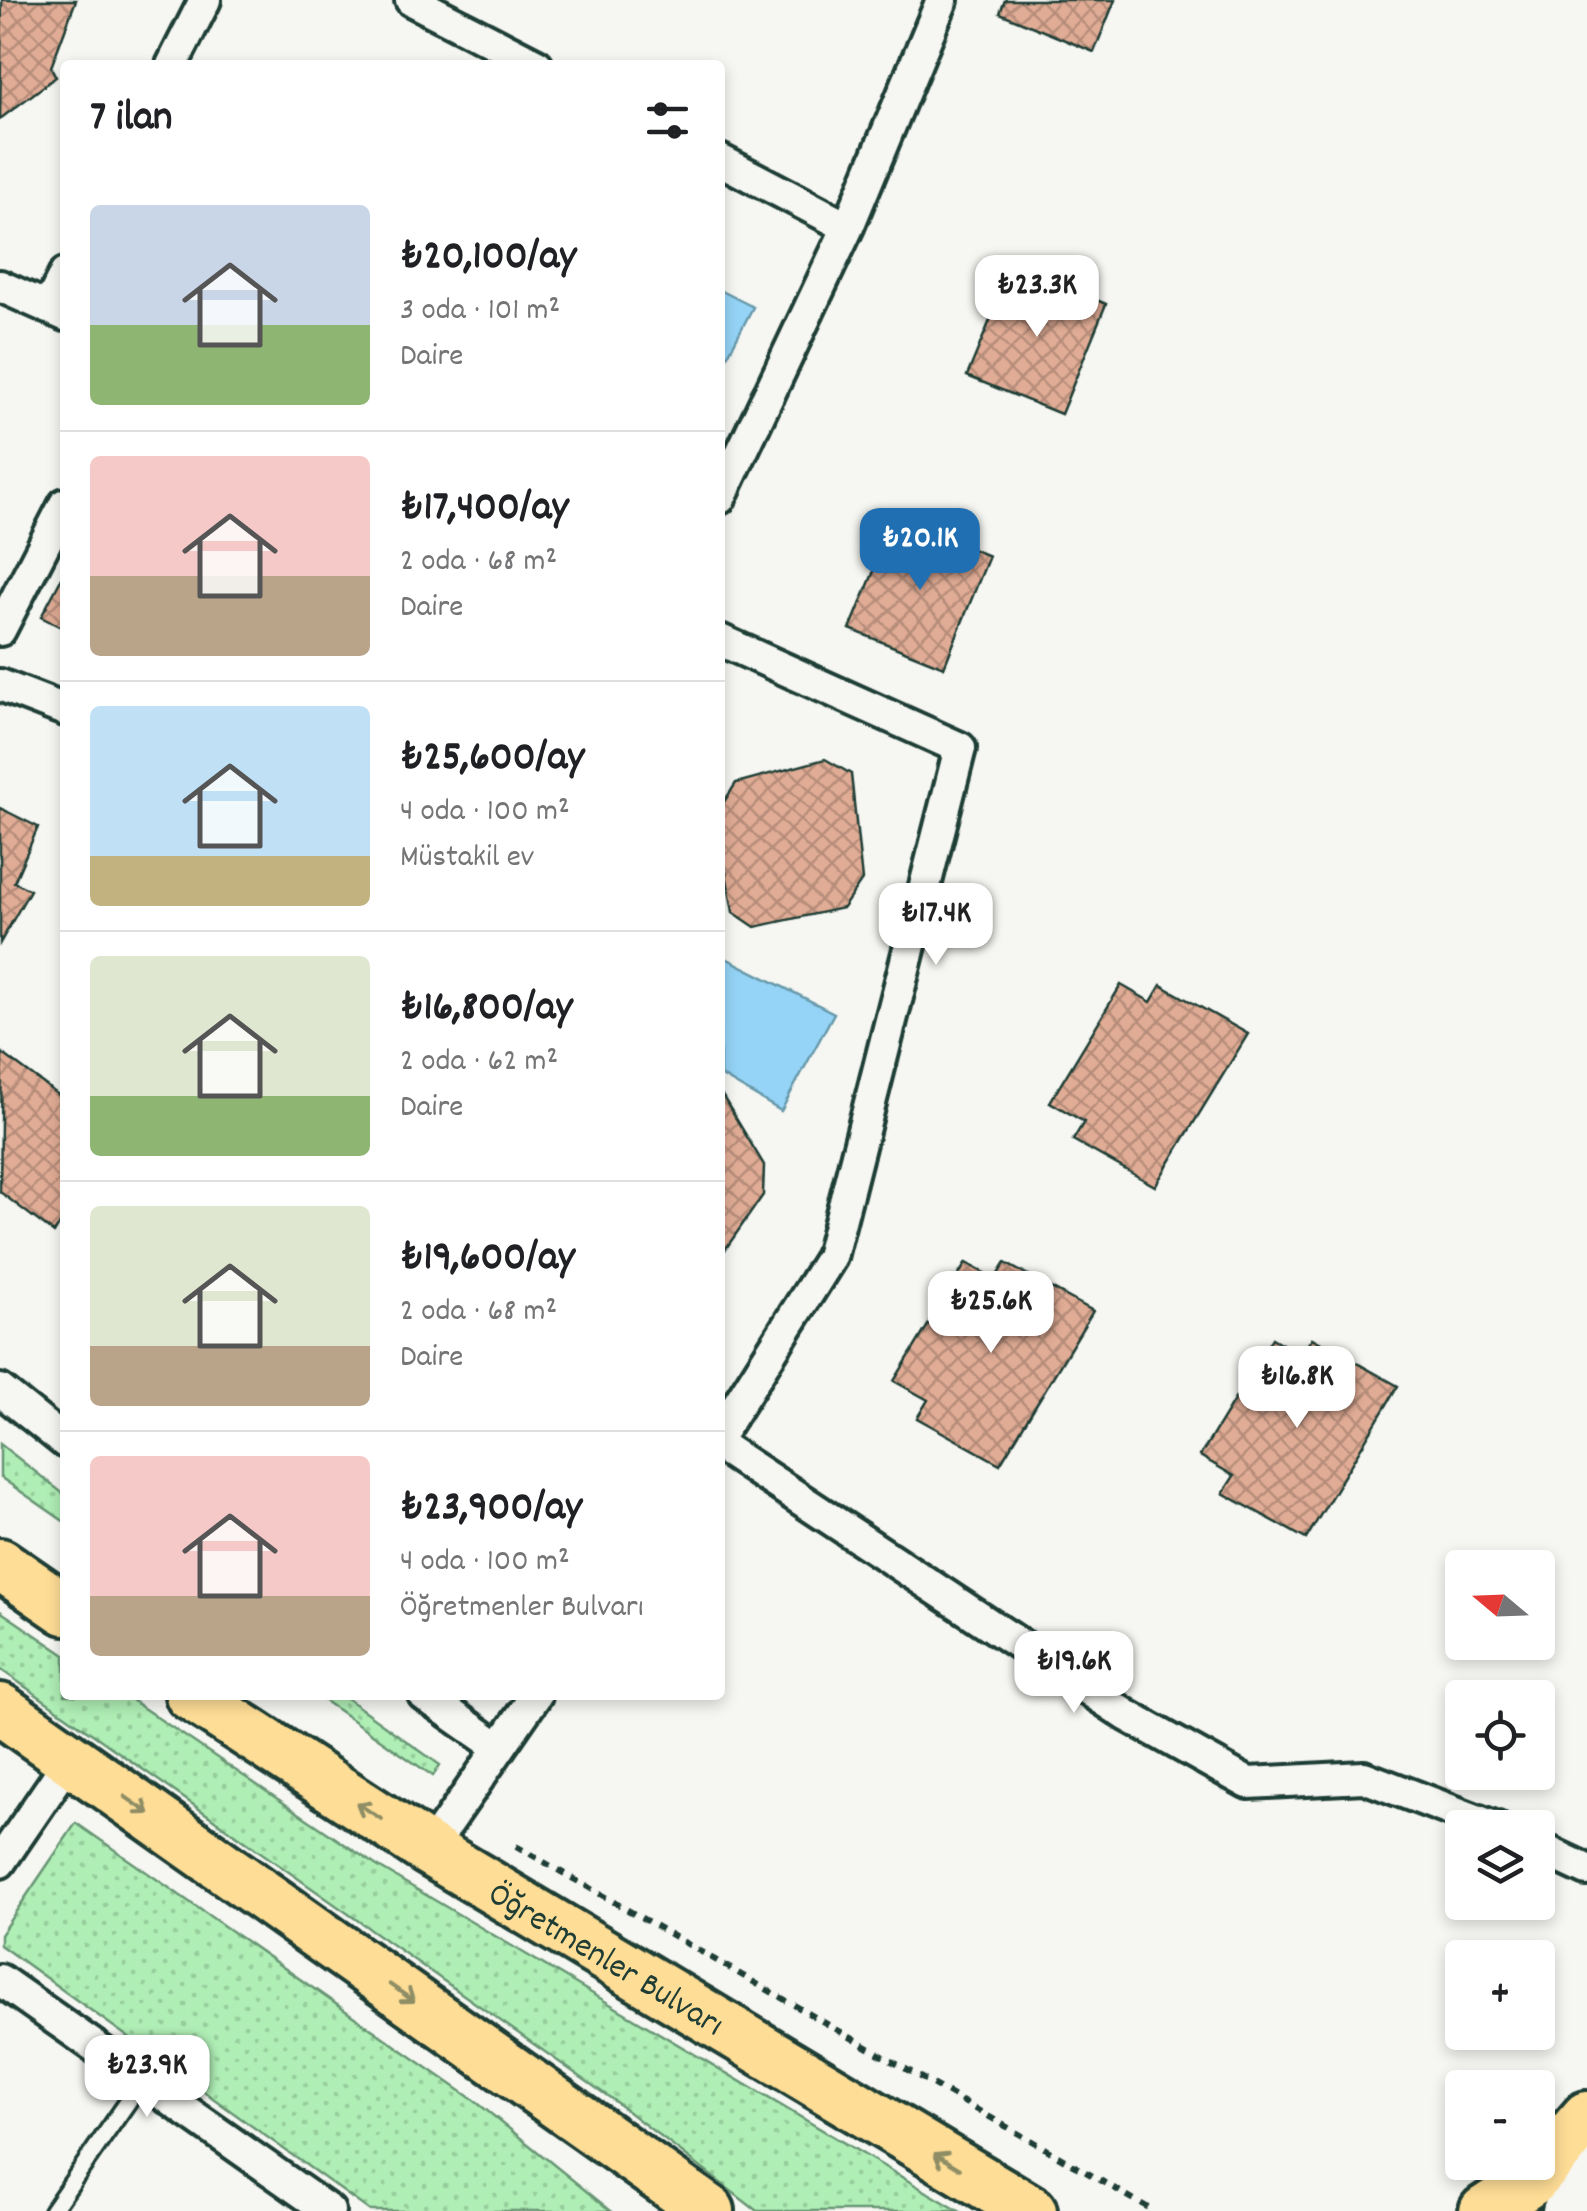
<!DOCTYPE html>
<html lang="tr">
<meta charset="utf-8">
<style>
:root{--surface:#fff;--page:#f2f2f2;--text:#202124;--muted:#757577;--line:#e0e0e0;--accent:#1f6fb2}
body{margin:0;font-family:Dekko,sans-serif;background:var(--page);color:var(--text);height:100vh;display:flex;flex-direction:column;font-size:38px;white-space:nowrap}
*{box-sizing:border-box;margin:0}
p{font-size:32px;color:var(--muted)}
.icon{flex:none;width:55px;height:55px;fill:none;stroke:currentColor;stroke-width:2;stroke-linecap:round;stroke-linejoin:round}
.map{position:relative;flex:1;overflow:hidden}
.panel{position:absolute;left:60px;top:60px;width:665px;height:1640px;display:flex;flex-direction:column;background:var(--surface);border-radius:10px;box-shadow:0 5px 15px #0003}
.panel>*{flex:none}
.needle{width:65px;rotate:289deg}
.fabs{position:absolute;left:1445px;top:1550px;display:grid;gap:20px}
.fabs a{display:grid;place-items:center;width:110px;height:110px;border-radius:10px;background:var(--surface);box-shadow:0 5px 15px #0003;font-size:50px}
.price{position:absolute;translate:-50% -85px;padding:0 22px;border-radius:20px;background:#fff;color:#222;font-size:32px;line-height:65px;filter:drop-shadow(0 2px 5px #0008)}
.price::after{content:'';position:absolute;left:50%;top:60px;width:30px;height:22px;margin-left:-15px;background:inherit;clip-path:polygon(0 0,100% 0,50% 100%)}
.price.on{background:var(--accent);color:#fff}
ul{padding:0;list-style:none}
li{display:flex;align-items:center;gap:30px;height:250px;padding:0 30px}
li+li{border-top:2px solid var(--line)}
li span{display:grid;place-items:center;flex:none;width:280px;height:200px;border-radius:10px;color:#555}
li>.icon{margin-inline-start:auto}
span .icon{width:120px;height:120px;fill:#fffc;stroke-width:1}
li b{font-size:42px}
h2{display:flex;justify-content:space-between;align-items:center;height:120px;padding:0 30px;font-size:42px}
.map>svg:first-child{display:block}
.grass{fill:url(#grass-dots);stroke:#679674;stroke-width:2.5}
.water{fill:#95d4f7;stroke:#6698a9;stroke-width:2.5}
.building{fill:url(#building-cross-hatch);stroke:#1f3d34;stroke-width:2.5}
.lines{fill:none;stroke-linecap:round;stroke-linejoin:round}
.lane-casing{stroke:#1f3d34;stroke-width:22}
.street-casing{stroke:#1f3d34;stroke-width:38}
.secondary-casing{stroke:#1f3d34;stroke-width:50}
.primary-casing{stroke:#1f3d34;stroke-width:58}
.path{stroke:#1f3d34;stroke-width:6;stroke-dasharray:8 8;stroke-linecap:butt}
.lane{stroke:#f6f6f2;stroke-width:15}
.street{stroke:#f6f6f2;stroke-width:30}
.secondary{stroke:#f6f6f2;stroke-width:42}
.primary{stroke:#fedd96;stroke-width:50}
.oneway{stroke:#8e8d65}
.labels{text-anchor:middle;stroke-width:8;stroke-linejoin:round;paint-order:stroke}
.street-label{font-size:35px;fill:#1f3d34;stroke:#f6f6f2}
</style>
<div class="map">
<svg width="1587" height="2211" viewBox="0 0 1587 2211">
<defs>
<pattern id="grass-dots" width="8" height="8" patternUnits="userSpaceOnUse" patternTransform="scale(2.5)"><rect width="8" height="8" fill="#afeeb5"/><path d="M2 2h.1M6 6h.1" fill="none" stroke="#96cd9c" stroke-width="1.8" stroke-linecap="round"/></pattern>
<pattern id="building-cross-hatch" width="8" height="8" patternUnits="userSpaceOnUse" patternTransform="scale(2.5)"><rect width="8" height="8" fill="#e1ac95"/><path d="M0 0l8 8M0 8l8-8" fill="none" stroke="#b68d7a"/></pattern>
</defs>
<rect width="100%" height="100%" fill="#f6f6f2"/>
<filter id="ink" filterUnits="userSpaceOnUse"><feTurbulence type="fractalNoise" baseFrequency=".01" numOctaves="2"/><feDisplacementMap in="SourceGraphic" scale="20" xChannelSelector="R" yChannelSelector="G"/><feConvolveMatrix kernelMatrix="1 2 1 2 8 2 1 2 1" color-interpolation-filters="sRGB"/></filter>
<g filter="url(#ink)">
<path class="grass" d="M 0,1444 L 65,1495 L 65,1522 L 0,1477 Z
M 0,1611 L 65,1655 L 65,1695 L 124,1695 L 377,1866 L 959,2211 L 757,2211 L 609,2097 L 0,1669 Z
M 316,1695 L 342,1695 L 440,1765 L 433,1776 Z
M 76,1823 L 475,2101 L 611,2211 L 370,2211 L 0,1945 L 0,1935 Z"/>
<path class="water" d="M 720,290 L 753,307 L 720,370 Z
M 720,955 L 834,1013 L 781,1111 L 720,1075 Z"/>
<path class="building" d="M 2,0 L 76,0 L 51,67 L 56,77 L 0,119 Z
M 1005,0 L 1115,0 L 1094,52 L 1000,13 Z
M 1013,265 L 1106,304 L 1061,414 L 967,376 Z
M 896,518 L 989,556 L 944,667 L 850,629 Z
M 65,572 L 65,629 L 41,617 Z
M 825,759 L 851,774 L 862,880 L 843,908 L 755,927 L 733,912 L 720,840 L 720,808 L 736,783 Z
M 0,808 L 38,827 L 14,882 L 30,890 L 0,943 Z
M 1121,985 L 1151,1002 L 1161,985 L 1248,1034 L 1155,1186 L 1073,1140 L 1084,1122 L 1050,1102 Z
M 2,1053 L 65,1100 L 65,1217 L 54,1233 L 0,1192 Z
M 720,1092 L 764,1165 L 763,1195 L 720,1257 Z
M 966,1263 L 995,1279 L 1005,1263 L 1093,1311 L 1000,1464 L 917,1418 L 928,1400 L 894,1381 Z
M 1272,1338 L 1301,1355 L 1312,1338 L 1398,1386 L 1306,1539 L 1223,1493 L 1234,1476 L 1200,1456 Z"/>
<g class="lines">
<g class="lane-casing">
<path id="lane" d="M 52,2211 L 143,2080"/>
</g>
<g class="street-casing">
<path id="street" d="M 411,0 L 537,65
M 172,65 L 205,0
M 720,160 L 848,227
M 0,286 L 65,315
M 48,308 L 65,274
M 720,498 L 848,227 L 942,0
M 0,630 L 65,504
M 720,640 L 960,748 L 831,1257 L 720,1433
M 0,685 L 65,710
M 0,1390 L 65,1442
M 720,1446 L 1128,1716 L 1248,1783 L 1364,1777 L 1497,1828
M 424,1695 L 498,1747
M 1538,1847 L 1587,1870
M 429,1850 L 536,1695
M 0,1862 L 71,1758
M 0,1980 L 329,2211"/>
</g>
<g class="secondary-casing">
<path id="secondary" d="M 1564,2211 L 1587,2166"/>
</g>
<g class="primary-casing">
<g id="primary">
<path d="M 0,1564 L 65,1609"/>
<path id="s1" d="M 191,1695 L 429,1850 L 1031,2211"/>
<path d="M 0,1709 L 709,2211"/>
<path d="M 1485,2211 L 1532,2180 L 1587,2117"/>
</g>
</g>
<path class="path" d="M 516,1846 L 1154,2211"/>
<use href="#lane" class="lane"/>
<use href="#street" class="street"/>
<use href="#secondary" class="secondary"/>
<use href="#primary" class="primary"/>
</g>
<defs><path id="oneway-shaft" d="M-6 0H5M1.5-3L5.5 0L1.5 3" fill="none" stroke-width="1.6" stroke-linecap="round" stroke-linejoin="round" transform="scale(2.5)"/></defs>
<g class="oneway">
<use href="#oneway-shaft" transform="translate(137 1805) rotate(35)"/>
<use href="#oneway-shaft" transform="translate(369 1811) rotate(-147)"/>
<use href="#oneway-shaft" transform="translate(402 1993) rotate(35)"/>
<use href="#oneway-shaft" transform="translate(947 2161) rotate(-149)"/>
</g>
</g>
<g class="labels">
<g class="street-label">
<text dy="12" stroke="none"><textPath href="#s1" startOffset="492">Öğretmenler Bulvarı</textPath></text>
</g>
</g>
</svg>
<div class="fabs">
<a><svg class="needle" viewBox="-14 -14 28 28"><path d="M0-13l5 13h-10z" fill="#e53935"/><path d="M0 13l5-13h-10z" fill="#757577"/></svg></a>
<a><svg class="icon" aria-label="locate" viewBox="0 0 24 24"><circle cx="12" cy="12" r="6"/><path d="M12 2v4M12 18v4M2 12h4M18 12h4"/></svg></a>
<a><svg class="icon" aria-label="layers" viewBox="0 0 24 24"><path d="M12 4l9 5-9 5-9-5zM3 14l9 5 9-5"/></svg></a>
<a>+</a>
<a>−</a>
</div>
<b class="price" style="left:1037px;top:340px">₺23.3K</b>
<b class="price on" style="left:920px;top:593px">₺20.1K</b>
<b class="price" style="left:936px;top:968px">₺17.4K</b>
<b class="price" style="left:991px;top:1356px">₺25.6K</b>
<b class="price" style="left:1297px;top:1431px">₺16.8K</b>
<b class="price" style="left:1074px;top:1716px">₺19.6K</b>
<b class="price" style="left:147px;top:2120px">₺23.9K</b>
<section class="panel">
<h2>7 ilan<svg class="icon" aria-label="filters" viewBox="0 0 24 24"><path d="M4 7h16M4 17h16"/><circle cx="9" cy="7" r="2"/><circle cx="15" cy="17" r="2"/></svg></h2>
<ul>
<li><span style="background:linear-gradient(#c9d6e8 60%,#8fb573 0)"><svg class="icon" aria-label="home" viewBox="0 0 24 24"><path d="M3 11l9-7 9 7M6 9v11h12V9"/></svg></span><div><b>₺20,100/ay</b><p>3 oda · 101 m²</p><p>Daire</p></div></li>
<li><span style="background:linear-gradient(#f6c9c9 60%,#b9a48a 0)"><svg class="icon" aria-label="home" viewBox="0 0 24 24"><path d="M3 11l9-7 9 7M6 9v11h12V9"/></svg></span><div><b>₺17,400/ay</b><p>2 oda · 68 m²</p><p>Daire</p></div></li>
<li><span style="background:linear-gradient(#bfe0f5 75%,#c2b280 0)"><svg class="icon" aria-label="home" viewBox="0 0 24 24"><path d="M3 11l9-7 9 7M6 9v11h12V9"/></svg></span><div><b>₺25,600/ay</b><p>4 oda · 100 m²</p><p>Müstakil ev</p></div></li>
<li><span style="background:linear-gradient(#dfe7d0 70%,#8fb573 0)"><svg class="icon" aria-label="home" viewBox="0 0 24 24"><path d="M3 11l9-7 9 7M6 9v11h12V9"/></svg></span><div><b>₺16,800/ay</b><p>2 oda · 62 m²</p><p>Daire</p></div></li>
<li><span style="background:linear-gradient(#dfe7d0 70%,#b9a48a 0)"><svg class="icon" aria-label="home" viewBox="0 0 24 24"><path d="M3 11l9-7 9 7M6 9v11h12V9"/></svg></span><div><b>₺19,600/ay</b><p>2 oda · 68 m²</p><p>Daire</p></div></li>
<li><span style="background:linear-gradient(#f6c9c9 70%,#b9a48a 0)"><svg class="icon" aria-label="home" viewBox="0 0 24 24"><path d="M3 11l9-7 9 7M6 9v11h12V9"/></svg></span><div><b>₺23,900/ay</b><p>4 oda · 100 m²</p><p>Öğretmenler Bulvarı</p></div></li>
</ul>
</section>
</div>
